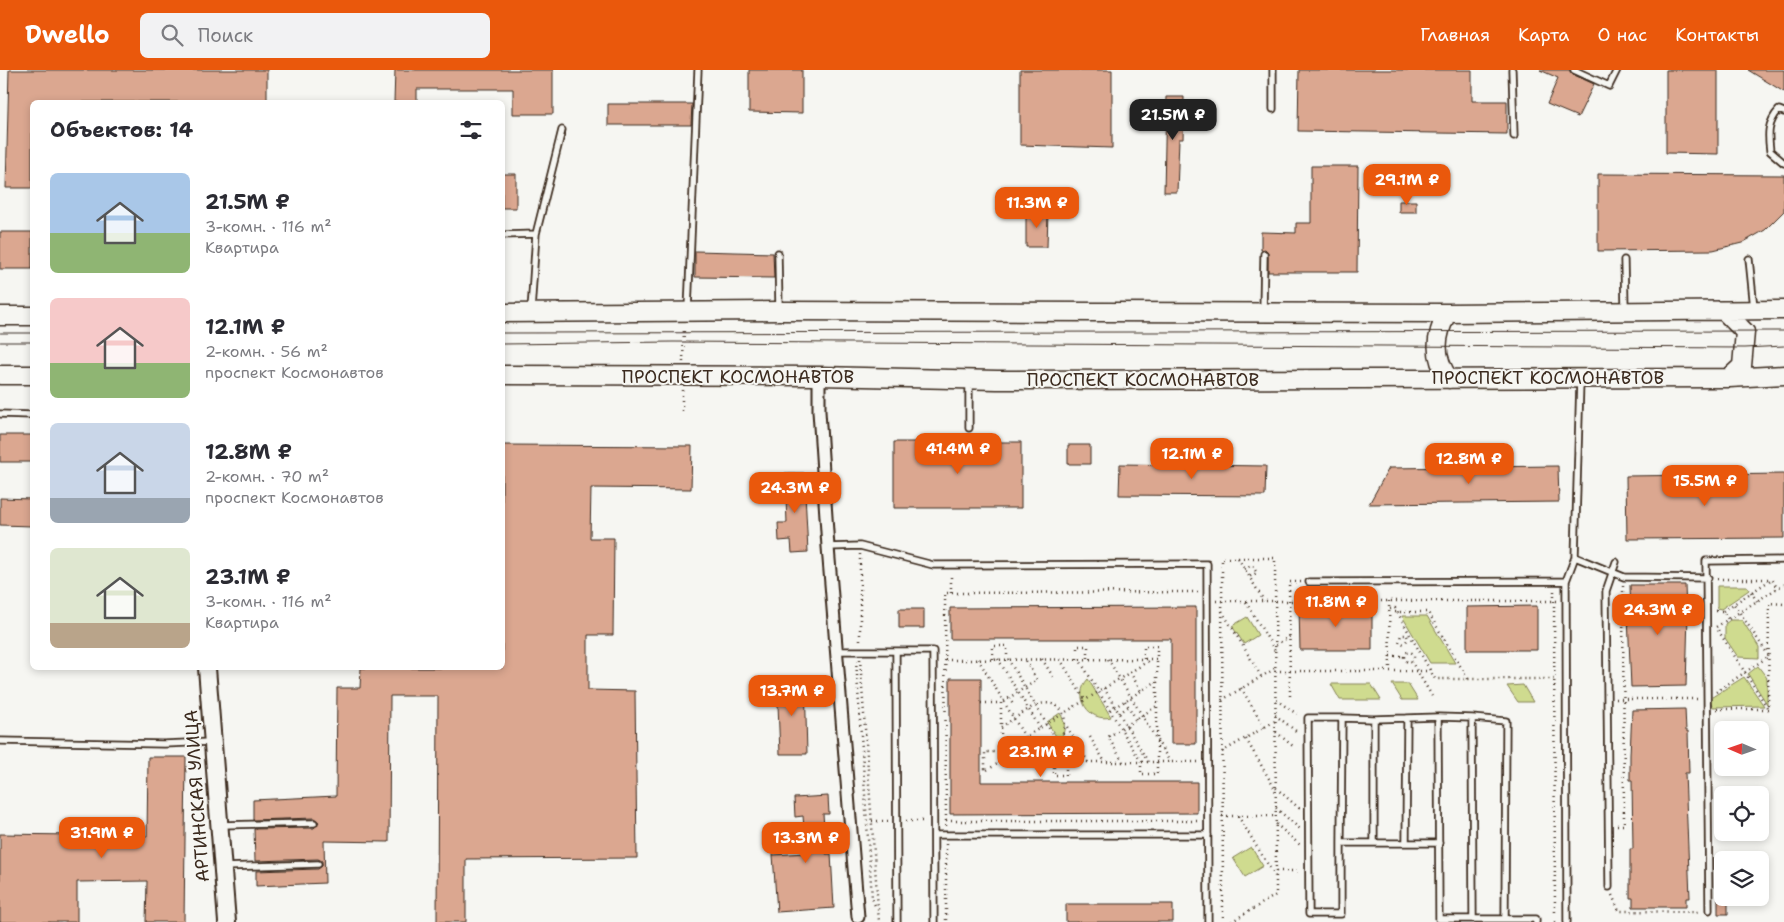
<!DOCTYPE html>
<html lang="ru">
<meta charset="utf-8">
<style>
:root{--surface:#fff;--page:#f2f2f3;--text:#2b2b33;--muted:#7c7c81;--accent:#ea580c}
body{margin:0;font-family:"Shantell Sans",sans-serif;background:var(--page);color:var(--text);height:100vh;display:flex;flex-direction:column;font-size:19px;white-space:nowrap}
*{box-sizing:border-box;margin:0}
p{font-size:16px;color:var(--muted)}
.icon{flex:none;width:28px;height:28px;fill:none;stroke:currentColor;stroke-width:2;stroke-linecap:round;stroke-linejoin:round}
.map{position:relative;flex:1;overflow:hidden}
.sheet{position:absolute;left:30px;top:30px;width:475px;height:570px;display:flex;flex-direction:column;background:var(--surface);border-radius:8px;box-shadow:0 2px 8px #0003}
.sheet>*{flex:none}
.needle{width:32px;rotate:272deg}
.tools{position:absolute;left:1714px;top:651px;display:grid;gap:10px}
.tools a{display:grid;place-items:center;width:55px;height:55px;border-radius:8px;background:var(--surface);box-shadow:0 2px 8px #0003;font-size:25px}
.price{position:absolute;translate:-50% -42px;padding:0 11px;border-radius:10px;background:var(--accent);color:#fff;font-size:16px;line-height:32px;filter:drop-shadow(0 1px 2px #0008)}
.price::after{content:'';position:absolute;left:50%;top:30px;width:15px;height:11px;margin-left:-8px;background:inherit;clip-path:polygon(0 0,100% 0,50% 100%)}
.price.current{background:#222;color:#fff}
ul{padding:0;list-style:none}
li{display:flex;align-items:center;gap:15px;height:125px;padding:0 20px}
li span{display:grid;place-items:center;flex:none;width:140px;height:100px;border-radius:8px;color:#555}
li>.icon{margin-inline-start:auto}
span .icon{width:60px;height:60px;fill:#fffc;stroke-width:1}
li b{font-size:21px}
h2{display:flex;justify-content:space-between;align-items:center;height:60px;padding:0 20px;font-size:21px}
header{display:flex;align-items:center;gap:30px;box-sizing:border-box;height:70px;padding:0 25px;background:var(--accent);color:#fff}
header strong{font-size:24px}
nav{display:flex;gap:28px;margin-inline-start:auto;font-size:18px}
.search{width:350px;height:45px;background:var(--page);display:flex;align-items:center;gap:12px;box-sizing:border-box;padding:0 18px;border-radius:8px;color:var(--muted);font-size:19px}
.map>svg:first-child{display:block}
.green{fill:#cfdb8f;stroke:#858256}
.building{fill:#dba790;stroke:#3b2a1e}
.lines{fill:none;stroke-linecap:round;stroke-linejoin:round}
.lane-casing{stroke:#3b2a1e;stroke-width:9}
.street-casing{stroke:#3b2a1e;stroke-width:15}
.secondary-casing{stroke:#3b2a1e;stroke-width:20}
.primary-casing{stroke:#3b2a1e;stroke-width:21}
.path{stroke:#3b2a1e;stroke-width:2.5;stroke-dasharray:1 4;stroke-linecap:butt}
.lane{stroke:#f6f6f2;stroke-width:5.5}
.street{stroke:#f6f6f2;stroke-width:11}
.secondary{stroke:#f6f6f2;stroke-width:16}
.primary{stroke:#f6f6f2;stroke-width:18}
.tram{stroke:#3b2a1e;stroke-width:1}
.labels{text-anchor:middle;stroke-width:4;stroke-linejoin:round;paint-order:stroke}
.street-label{font-size:18px;fill:#3b2a1e;stroke:#f6f6f2}
</style>
<header>
<strong>Dwello</strong>
<div class="search"><svg class="icon" aria-label="search" viewBox="0 0 24 24"><circle cx="10" cy="10" r="6"/><path d="M15 15l6 6"/></svg>Поиск</div>
<nav><a>Главная</a><a>Карта</a><a>О нас</a><a>Контакты</a></nav>
</header>
<div class="map">
<svg width="1784" height="852" viewBox="0 0 1784 852">
<rect width="100%" height="100%" fill="#f6f6f2"/>
<filter id="ink" filterUnits="userSpaceOnUse"><feTurbulence type="fractalNoise" baseFrequency=".02" numOctaves="2"/><feDisplacementMap in="SourceGraphic" scale="10" xChannelSelector="R" yChannelSelector="G"/><feConvolveMatrix kernelMatrix="1 2 1 2 8 2 1 2 1" color-interpolation-filters="sRGB"/></filter>
<g filter="url(#ink)">
<path class="green" d="M 1717,516 L 1747,516 L 1749,520 L 1721,539 L 1717,538 Z
M 1402,546 L 1427,546 L 1455,593 L 1430,593 Z
M 1247,547 L 1258,565 L 1244,574 L 1232,556 Z
M 1730,550 L 1742,550 L 1759,577 L 1759,588 L 1738,587 L 1725,568 L 1725,554 Z
M 1758,596 L 1767,608 L 1767,634 L 1748,604 Z
M 1744,607 L 1764,636 L 1713,637 L 1709,629 Z
M 1088,609 L 1111,647 C 1089,653 1072,626 1088,609 Z
M 1331,614 L 1371,614 L 1381,630 L 1340,630 Z
M 1392,614 L 1408,614 L 1418,630 L 1402,630 Z
M 1523,615 L 1533,632 L 1518,632 L 1507,616 Z
M 1060,643 C 1066,653 1066,662 1059,671 L 1047,652 Z
M 1251,777 L 1263,796 L 1245,807 L 1233,788 Z"/>
<path class="building" d="M 9,0 L 267,0 L 267,32 L 32,32 L 32,118 L 6,118 Z
M 395,0 L 553,0 L 553,44 L 513,44 L 513,19 L 417,19 L 417,32 L 394,32 Z
M 749,0 L 802,0 L 802,43 L 749,42 Z
M 1020,0 L 1112,0 L 1112,78 L 1020,75 Z
M 1299,0 L 1472,0 L 1472,31 L 1507,31 L 1507,64 L 1298,61 Z
M 1540,0 L 1569,0 L 1572,4 L 1594,14 L 1578,47 L 1547,34 L 1558,8 Z
M 1666,0 L 1718,0 L 1718,84 L 1666,83 Z
M 1748,0 L 1784,0 L 1784,22 Z
M 1166,27 L 1184,27 L 1183,69 L 1179,69 L 1177,122 L 1164,122 Z
M 608,34 L 692,34 L 691,55 L 608,55 Z
M 1311,96 L 1358,96 L 1357,202 L 1268,202 L 1268,182 L 1265,179 L 1261,180 L 1261,162 L 1296,163 L 1296,153 L 1311,153 Z
M 502,104 L 516,104 L 516,138 L 502,138 Z
M 1598,104 L 1784,105 L 1784,141 L 1765,160 L 1742,173 L 1713,180 L 1598,181 Z
M 1399,131 L 1416,131 L 1416,142 L 1399,142 Z
M 1026,141 L 1048,142 L 1047,177 L 1026,177 Z
M 0,162 L 32,162 L 32,199 L 0,199 Z
M 695,181 L 773,183 L 774,208 L 695,207 Z
M 0,365 L 32,365 L 32,392 L 0,392 Z
M 894,372 L 1021,372 L 1021,438 L 894,438 Z
M 502,375 L 692,376 L 691,419 L 591,418 L 590,468 L 614,468 L 613,565 L 588,565 L 588,620 L 635,621 L 637,788 L 466,789 L 466,852 L 437,852 L 438,626 L 390,626 L 389,772 L 324,771 L 325,813 L 256,816 L 256,801 L 318,799 L 322,796 L 322,791 L 318,789 L 255,791 L 254,759 L 314,758 L 319,752 L 314,748 L 253,750 L 253,730 L 336,726 L 337,618 L 360,618 L 361,598 L 502,598 Z
M 1068,375 L 1090,375 L 1090,394 L 1068,394 Z
M 1120,394 L 1266,396 L 1265,426 L 1119,425 Z
M 1558,396 L 1559,432 L 1369,434 L 1389,398 Z
M 785,403 L 804,403 L 808,482 L 792,483 L 791,470 L 779,471 L 778,453 L 787,453 Z
M 1784,404 L 1784,468 L 1627,469 L 1626,406 Z
M 0,428 L 32,429 L 32,456 L 0,455 Z
M 1630,515 L 1685,515 L 1686,544 L 1688,544 L 1686,616 L 1631,617 L 1628,546 L 1631,546 Z
M 1537,536 L 1537,580 L 1467,580 L 1467,537 Z
M 1196,537 L 1196,674 L 1171,674 L 1171,569 L 950,569 L 950,538 Z
M 1299,537 L 1372,537 L 1372,580 L 1300,580 Z
M 899,539 L 924,539 L 924,558 L 899,558 Z
M 950,608 L 981,608 L 981,712 L 1197,712 L 1197,743 L 950,744 Z
M 805,609 L 807,684 L 780,684 L 777,610 Z
M 1685,639 L 1686,661 L 1688,661 L 1689,703 L 1685,703 L 1690,828 L 1686,828 L 1686,837 L 1633,837 L 1633,828 L 1630,828 L 1630,779 L 1633,779 L 1632,710 L 1630,710 L 1630,685 L 1632,640 Z
M 148,687 L 186,687 L 184,852 L 146,852 L 147,811 L 77,812 L 77,852 L 0,852 L 0,764 L 147,766 Z
M 828,726 L 829,744 L 823,744 L 826,784 L 831,784 L 834,838 L 777,842 L 773,785 L 806,783 L 803,746 L 795,747 L 794,728 Z
M 1718,828 L 1728,828 L 1728,844 L 1718,844 Z
M 1066,834 L 1173,834 L 1173,852 L 1066,852 Z"/>
<g class="lines">
<g class="lane-casing">
<path id="lane" d="M 1512,0 L 1514,66
M 1574,0 L 1609,16 L 1617,0
M 1273,39 L 1273,0
M 1784,42 L 1779,40 C 1767,53 1768,65 1770,81 L 1784,93
M 502,165 L 536,164
M 778,183 L 779,239
M 1749,189 L 1754,238
M 1624,190 L 1625,238
M 688,240 L 698,0
M 531,241 L 536,164 L 562,60
M 1263,241 L 1264,184
M 0,344 L 32,345
M 969,358 L 969,310
M 828,477 L 860,476 L 933,495 L 1207,494 L 1208,852
M 1575,487 L 1624,507 L 1708,508
M 1309,512 L 1566,511
M 838,581 L 933,581 L 934,852
M 896,581 L 897,852
M 1342,648 L 1374,649 L 1374,773
M 1407,648 L 1438,647
M 1472,648 L 1506,651 L 1505,849 L 1473,849 L 1472,648 L 1438,647 L 1439,849 L 1473,849
M 1374,649 L 1407,648 L 1406,773
M 0,671 L 164,674 L 211,672
M 221,755 L 314,753
M 934,765 L 1208,765
M 1341,773 L 1341,844 L 1309,844 L 1308,648 L 1342,648 L 1341,773 L 1439,773
M 223,797 L 318,794
M 1609,817 L 1606,521 L 1616,492
M 1709,840 L 1706,491 L 1784,490
M 1505,849 L 1536,849 L 1536,852
M 1567,852 L 1566,511 L 1575,487 L 1580,311"/>
</g>
<g class="street-casing">
<path id="street" d="M 819,306 L 819,341 L 828,477 L 858,847"/>
</g>
<g class="secondary-casing">
<path id="secondary" d="M 207,598 L 227,852"/>
</g>
<g class="primary-casing">
<path id="primary" d="M 1724,241 L 1745,262 L 1742,296 L 1729,308
M 502,243 L 779,241 L 1447,243 L 1784,240
M 1447,243 C 1435,267 1433,286 1449,309
M 0,246 L 32,246
M 0,305 L 32,305
M 502,305 L 819,306 L 997,310 L 1729,308 L 1784,305"/>
</g>
<path class="path" d="M 683,292 L 684,257
M 682,341 L 682,320
M 860,484 L 860,571
M 1238,488 L 1264,531
M 1244,499 L 1252,495 L 1257,503 L 1249,507
M 1717,509 L 1772,509
M 1554,521 L 1555,852
M 1751,522 L 1757,531
M 951,523 L 951,504
M 1216,531 L 1558,531
M 1389,531 L 1390,601
M 1246,532 L 1275,581
M 1390,539 L 1395,538 L 1435,609 L 1554,609
M 1222,541 L 1261,606
M 1716,541 L 1723,541 L 1728,549
M 1723,541 L 1772,509 L 1777,518
M 1395,542 L 1428,542 L 1468,609
M 1407,566 L 1408,569 L 1404,574 L 1399,572 L 1401,565 L 1409,565
M 1276,575 L 1290,566
M1404 587a5 5 0 1 1 10 0a5 5 0 1 1-10 0Z
M 1390,586 L 1404,586
M 860,589 L 879,852
M 978,589 L 1025,667
M 993,589 L 993,576 L 1007,576 L 1007,589
M 998,589 L 1040,658
M 1008,589 L 1069,692
M 1042,589 L 1055,610
M 1060,589 L 1085,630
M 1077,589 L 1077,576 L 1088,576 L 1088,589
M 1108,589 L 1170,692
M 1144,589 L 1144,576 L 1157,576 L 1157,589
M 856,590 L 872,828 L 876,838
M 945,590 L 1157,589 L 1157,692 L 1199,692
M 1411,591 L 1432,626
M 1275,601 L 1431,601
M 1130,602 L 1141,621
M 1104,618 L 1148,692
M 1241,618 L 1265,658
M 1716,622 L 1769,586 L 1734,534
M 1290,626 L 1289,512 L 1301,512
M 1009,628 L 1014,636
M 1616,629 L 1698,629
M 1222,630 L 1276,598
M 1276,630 L 1297,644
M 1004,631 L 1037,610 L 1025,589
M 1125,631 L 1136,649
M 981,633 L 1001,633 L 1001,692 L 1157,692 L 1157,704 L 1141,704 L 1141,692 L 1079,589
M 1767,637 L 1716,557 L 1784,514
M 1717,639 L 1768,639 L 1769,533 L 1784,534
M 1110,640 L 1157,611
M 1119,643 L 1128,637
M 1275,645 L 1296,661
M 1001,657 L 1035,635
M 1067,657 L 1088,692
M 1276,662 L 1294,677
M 1090,667 L 1105,692
M 1024,668 C 1060,711 1089,620 1035,635
M 1246,669 L 1275,719
M 1222,682 L 1275,651
M 1001,692 L 985,701 L 985,682 L 1001,682 L 1150,590
M 1054,692 L 1054,705 L 1066,705 L 1066,692
M 1123,692 L 1108,667 L 1157,636
M 1276,718 L 1300,739
M 1276,738 L 1300,759
M 1222,746 L 1276,746
M 1238,746 L 1275,806
M 872,751 L 888,751
M 906,751 L 925,751
M 946,751 L 1200,751
M 1276,754 L 1300,775
M 1617,755 L 1624,755 L 1623,515
M 946,756 L 945,523 L 1199,522
M 946,774 L 946,852
M 1276,801 L 1299,801
M 1612,825 L 1619,841 L 1699,842 L 1699,840
M 1223,852 L 1222,488 L 1275,488 L 1276,825 L 1231,852"/>
<use href="#lane" class="lane"/>
<use href="#street" class="street"/>
<use href="#secondary" class="secondary"/>
<use href="#primary" class="primary"/>
<path class="tram" d="M 0,263 L 32,263
M 502,263 L 1784,261
M 0,272 L 32,272
M 502,274 L 673,272 L 1745,278 L 1784,276"/>
</g>
</g>
<g class="labels">
<g class="street-label">
<text x="738" y="313">ПРОСПЕКТ КОСМОНАВТОВ</text>
<text x="1548" y="314">ПРОСПЕКТ КОСМОНАВТОВ</text>
<text x="1143" y="316">ПРОСПЕКТ КОСМОНАВТОВ</text>
<text transform="translate(197 726) rotate(-94)" y="6">АРТИНСКАЯ УЛИЦА</text>
</g>
</g>
</svg>
<div class="tools">
<a><svg class="needle" viewBox="-14 -14 28 28"><path d="M0-13l5 13h-10z" fill="#e53935"/><path d="M0 13l5-13h-10z" fill="#7c7c81"/></svg></a>
<a><svg class="icon" aria-label="locate" viewBox="0 0 24 24"><circle cx="12" cy="12" r="6"/><path d="M12 2v4M12 18v4M2 12h4M18 12h4"/></svg></a>
<a><svg class="icon" aria-label="layers" viewBox="0 0 24 24"><path d="M12 4l9 5-9 5-9-5zM3 14l9 5 9-5"/></svg></a>
</div>
<b class="price current" style="left:1173px;top:71px">21.5M ₽</b>
<b class="price" style="left:1407px;top:136px">29.1M ₽</b>
<b class="price" style="left:1037px;top:159px">11.3M ₽</b>
<b class="price" style="left:958px;top:405px">41.4M ₽</b>
<b class="price" style="left:1192px;top:410px">12.1M ₽</b>
<b class="price" style="left:1469px;top:415px">12.8M ₽</b>
<b class="price" style="left:1705px;top:437px">15.5M ₽</b>
<b class="price" style="left:795px;top:444px">24.3M ₽</b>
<b class="price" style="left:1336px;top:558px">11.8M ₽</b>
<b class="price" style="left:1658px;top:566px">24.3M ₽</b>
<b class="price" style="left:792px;top:647px">13.7M ₽</b>
<b class="price" style="left:1041px;top:708px">23.1M ₽</b>
<b class="price" style="left:102px;top:789px">31.9M ₽</b>
<b class="price" style="left:806px;top:794px">13.3M ₽</b>
<section class="sheet">
<h2>Объектов: 14<svg class="icon" aria-label="filters" viewBox="0 0 24 24"><path d="M4 7h16M4 17h16"/><circle cx="9" cy="7" r="2"/><circle cx="15" cy="17" r="2"/></svg></h2>
<ul>
<li><span style="background:linear-gradient(#a9c7e8 60%,#8fb573 0)"><svg class="icon" aria-label="home" viewBox="0 0 24 24"><path d="M3 11l9-7 9 7M6 9v11h12V9"/></svg></span><div><b>21.5M ₽</b><p>3-комн. · 116 m²</p><p>Квартира</p></div></li>
<li><span style="background:linear-gradient(#f6c9c9 65%,#8fb573 0)"><svg class="icon" aria-label="home" viewBox="0 0 24 24"><path d="M3 11l9-7 9 7M6 9v11h12V9"/></svg></span><div><b>12.1M ₽</b><p>2-комн. · 56 m²</p><p>проспект Космонавтов</p></div></li>
<li><span style="background:linear-gradient(#c9d6e8 75%,#9aa5b1 0)"><svg class="icon" aria-label="home" viewBox="0 0 24 24"><path d="M3 11l9-7 9 7M6 9v11h12V9"/></svg></span><div><b>12.8M ₽</b><p>2-комн. · 70 m²</p><p>проспект Космонавтов</p></div></li>
<li><span style="background:linear-gradient(#dfe7d0 75%,#b9a48a 0)"><svg class="icon" aria-label="home" viewBox="0 0 24 24"><path d="M3 11l9-7 9 7M6 9v11h12V9"/></svg></span><div><b>23.1M ₽</b><p>3-комн. · 116 m²</p><p>Квартира</p></div></li>
</ul>
</section>
</div>
